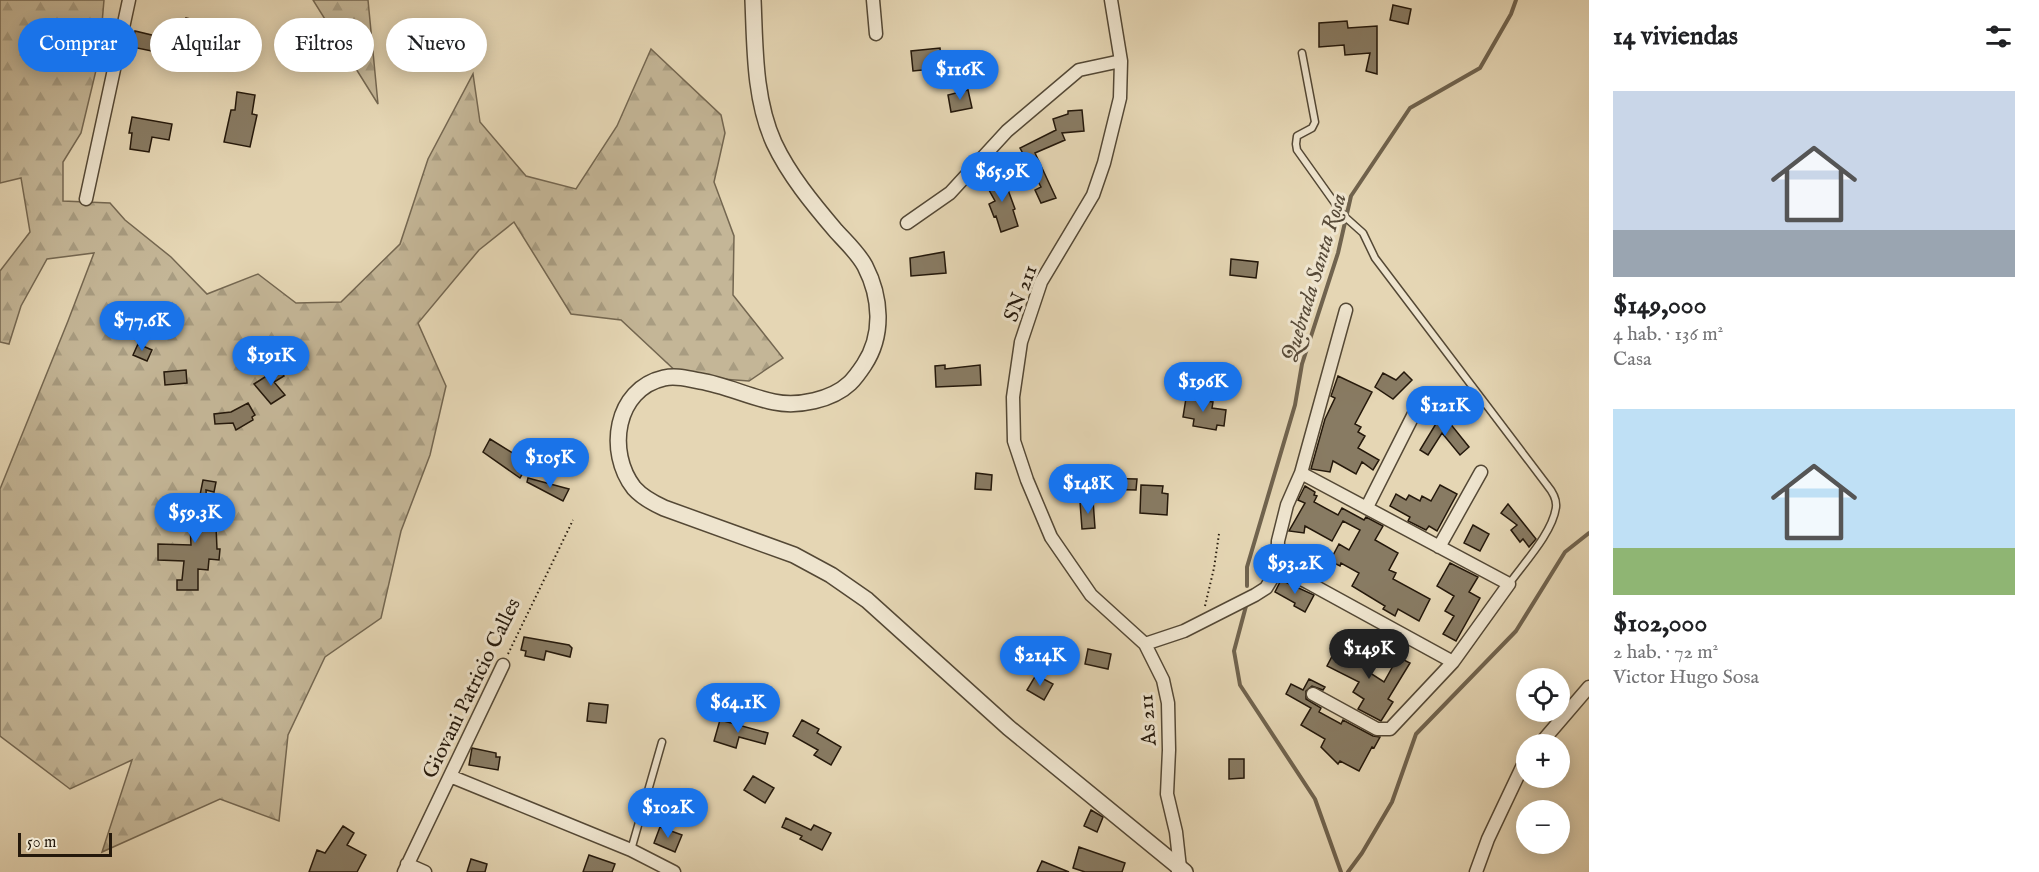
<!DOCTYPE html>
<html lang="es">
<meta charset="utf-8">
<style>
:root{--surface:#fff;--page:#f6f6f6;--text:#202124;--muted:#757577;--accent:#1a73e8}
body{margin:0;font-family:"IM FELL English",serif;background:var(--page);color:var(--text);height:100vh;display:flex;flex-direction:column;font-size:22px;white-space:nowrap}
*{box-sizing:border-box;margin:0}
p{font-size:20px;color:var(--muted)}
.icon{flex:none;width:33px;height:33px;fill:none;stroke:currentColor;stroke-width:2;stroke-linecap:round;stroke-linejoin:round}
.map{position:relative;flex:1;overflow:hidden}
.side{display:flex;flex-direction:column;background:var(--surface);width:450px}
.side>*{flex:none}
.hud{position:absolute;left:18px;top:18px;width:570px;height:54px;display:flex;gap:12px}
.buttons{position:absolute;left:1516px;top:668px;display:grid;gap:12px}
.buttons a{display:grid;place-items:center;width:54px;height:54px;border-radius:50%;background:var(--surface);box-shadow:0 3px 15px #0003;font-size:30px}
.scale{position:absolute;left:18px;bottom:15px;width:94px;box-sizing:border-box;padding-left:6px;border:3px solid #24180b;border-top:0;font-size:16px;line-height:21px;white-space:nowrap;color:#24180b;-webkit-text-stroke:4px #eee4ce;paint-order:stroke}
.price{position:absolute;translate:-50% -51px;padding:0 14px;border-radius:21px;background:var(--accent);color:#fff;font-size:20px;line-height:39px;filter:drop-shadow(0 2px 3px #0008)}
.price::after{content:'';position:absolute;left:50%;top:36px;width:18px;height:14px;margin-left:-9px;background:inherit;clip-path:polygon(0 0,100% 0,50% 100%)}
.price.active{background:#222;color:#fff}
ul{padding:0;list-style:none}
li{display:grid;align-content:center;gap:12px;height:318px;padding:0 24px}
li span{display:grid;place-items:center;height:186px;border-radius:0px;color:#555}
li>.icon{margin-inline-start:auto}
span .icon{width:108px;height:108px;fill:#fffc;stroke-width:1}
li b{font-size:26px}
h2{display:flex;justify-content:space-between;align-items:center;height:72px;padding:0 24px;font-size:26px}
.tag{padding:0 21px;border-radius:27px;background:var(--surface);box-shadow:0 3px 15px #0003;font-size:21px;line-height:54px}
.tag.active{background:var(--accent);color:#fff}
main{display:flex;flex:1;min-height:0}
.map>svg:first-child{display:block}
.forest{fill:url(#forest-firs);stroke:#746751;stroke-width:1.5}
.lines{fill:none;stroke-linecap:round;stroke-linejoin:round}
.stream{stroke:#70634e;stroke-width:4}
.building{fill:#887b63;stroke:#24180b;stroke-width:1.5}
.service-casing{stroke:#544835;stroke-width:9}
.minor-casing{stroke:#544835;stroke-width:15}
.tertiary-casing{stroke:#544835;stroke-width:18}
.path{stroke:#24180b;stroke-width:2;stroke-dasharray:1.5 3;stroke-linecap:butt}
.service{stroke:#eee4ce;stroke-width:6}
.minor{stroke:#eee4ce;stroke-width:12}
.tertiary{stroke:#eee4ce;stroke-width:15}
.labels{text-anchor:middle;stroke-width:6;stroke-linejoin:round;paint-order:stroke}
.street-label{font-size:21px;fill:#24180b;stroke:#eee4ce}
.water-label{font-size:22px;font-style:italic;fill:#574a38;stroke:#eee4ce}
</style>
<main>
<div class="map">
<svg width="1589" height="872" viewBox="0 0 1589 872">
<defs>
<pattern id="forest-firs" width="22" height="20" patternUnits="userSpaceOnUse" patternTransform="scale(1.5)"><rect width="22" height="20" fill="#c4b697"/><path d="M5 1l3.5 6h-7zM16 11l3.5 6h-7z" fill="#a89c81"/></pattern>
</defs>
<rect width="100%" height="100%" fill="#e5d6b4"/>
<filter id="stains"><feTurbulence type="fractalNoise" baseFrequency=".00333" numOctaves="4"/><feColorMatrix values="0 0 0 0 .2 0 0 0 0 .09 0 0 0 0 .02 0 0 0 .5 -.17"/></filter>
<radialGradient id="worn" r=".72"><stop offset=".6" stop-color="#630" stop-opacity="0"/><stop offset="1" stop-color="#630" stop-opacity=".3"/></radialGradient>
<path class="forest" d="M 0,0 L 104,0 L 99,58 L 81,133 L 63,162 L 63,201 L 110,203 L 125,220 L 171,257 L 207,294 L 258,274 L 296,303 L 341,302 L 400,244 L 428,159 L 473,74 L 480,122 L 526,176 L 576,189 L 617,126 L 651,49 L 721,115 L 725,133 L 714,182 L 734,236 L 733,295 L 783,358 L 749,381 L 681,376 L 621,320 L 571,314 L 514,222 L 479,250 L 418,323 L 446,386 L 430,455 L 401,531 L 381,618 L 325,657 L 288,735 L 279,821 L 220,799 L 102,852 L 132,760 L 70,789 L 0,736 L 0,489 L 68,321 L 94,253 L 47,259 L 21,306 L 9,344 L 0,342 L 0,271 L 30,232 L 21,178 L 0,183 Z
M 313,0 L 368,0 L 378,104 Z"/>
<g class="lines">
<path class="stream" d="M 1247,586 L 1247,567 L 1295,405 L 1302,364 L 1338,253 L 1351,196 L 1410,108 L 1480,68 L 1511,14 L 1516,0
M 1246,606 L 1234,651 L 1240,685 L 1315,799 L 1341,872
M 1348,872 L 1362,853 L 1392,802 L 1416,734 L 1516,631 L 1565,552 L 1589,533"/>
</g>
<path class="building" d="M 1393,5 L 1411,9 L 1408,24 L 1390,20 Z
M 186,18 L 213,24 L 212,32 L 219,33 L 215,52 L 198,49 L 196,60 L 132,47 L 135,31 L 181,42 Z
M 1347,21 L 1348,28 L 1377,26 L 1377,74 L 1366,71 L 1370,53 L 1345,55 L 1344,45 L 1319,47 L 1319,23 Z
M 940,48 L 942,68 L 913,71 L 911,51 Z
M 968,90 L 972,108 L 951,112 L 948,95 Z
M 237,92 L 255,95 L 252,114 L 257,115 L 250,147 L 224,142 L 231,110 L 235,110 Z
M 1082,110 L 1084,131 L 1062,133 L 1065,140 L 1035,153 L 1056,198 L 1041,203 L 1035,190 L 1041,187 L 1020,148 L 1056,130 L 1053,119 L 1068,114 L 1068,111 Z
M 132,117 L 172,124 L 169,140 L 152,137 L 149,152 L 130,149 L 132,133 L 129,133 Z
M 997,173 L 1001,181 L 1004,179 L 1015,209 L 1013,210 L 1018,226 L 1001,232 L 996,216 L 994,217 L 989,204 L 995,201 L 984,181 Z
M 944,252 L 946,273 L 911,276 L 910,258 Z
M 1231,259 L 1258,262 L 1256,278 L 1230,275 Z
M 138,344 L 152,350 L 147,361 L 133,355 Z
M 945,365 L 945,369 L 980,365 L 981,385 L 936,387 L 935,366 Z
M 279,368 L 284,376 L 274,382 L 285,395 L 271,404 L 254,384 Z
M 186,370 L 187,383 L 165,385 L 164,372 Z
M 1404,372 L 1412,380 L 1393,399 L 1375,387 L 1383,373 L 1396,380 Z
M 1338,376 L 1372,392 L 1355,424 L 1361,427 L 1358,432 L 1365,436 L 1358,448 L 1379,460 L 1373,470 L 1362,462 L 1356,474 L 1333,461 L 1330,472 L 1311,469 L 1325,419 L 1335,398 L 1331,396 Z
M 1187,392 L 1200,394 L 1199,400 L 1213,402 L 1212,408 L 1226,410 L 1224,426 L 1217,425 L 1216,430 L 1193,426 L 1194,419 L 1183,417 Z
M 248,403 L 255,415 L 252,417 L 253,420 L 236,430 L 233,423 L 215,424 L 214,414 L 231,412 Z
M 1440,417 L 1449,422 L 1469,447 L 1460,455 L 1442,433 L 1428,455 L 1420,450 Z
M 490,439 L 529,463 L 520,478 L 483,452 Z
M 557,452 L 569,458 L 562,472 L 550,466 Z
M 976,473 L 992,475 L 991,490 L 975,489 Z
M 528,478 L 569,489 L 563,501 L 527,482 Z
M 1093,478 L 1137,479 L 1136,490 L 1093,489 Z
M 203,480 L 216,482 L 214,492 L 206,490 L 208,526 L 216,526 L 217,549 L 220,549 L 219,560 L 209,559 L 208,570 L 198,569 L 198,590 L 177,590 L 177,580 L 182,580 L 184,561 L 158,560 L 158,544 L 191,545 L 189,505 L 198,505 Z
M 1141,485 L 1163,486 L 1162,493 L 1168,494 L 1167,515 L 1140,513 Z
M 1440,485 L 1457,494 L 1437,531 L 1429,526 L 1426,530 L 1408,521 L 1410,517 L 1390,506 L 1396,494 L 1406,500 L 1409,495 L 1420,501 L 1422,496 L 1431,501 Z
M 1305,486 L 1315,492 L 1314,495 L 1317,496 L 1314,502 L 1338,515 L 1342,508 L 1364,520 L 1366,517 L 1383,526 L 1375,540 L 1398,553 L 1389,570 L 1396,573 L 1393,579 L 1430,599 L 1419,621 L 1398,609 L 1395,616 L 1383,609 L 1385,606 L 1352,586 L 1359,573 L 1341,563 L 1340,566 L 1330,561 L 1339,544 L 1349,550 L 1360,530 L 1343,521 L 1332,541 L 1305,526 L 1304,533 L 1289,531 L 1305,503 L 1298,500 Z
M 1093,500 L 1095,528 L 1082,529 L 1080,502 Z
M 1508,504 L 1536,539 L 1529,547 L 1523,539 L 1520,542 L 1511,530 L 1517,525 L 1501,513 Z
M 1473,525 L 1489,534 L 1480,551 L 1464,543 Z
M 1450,563 L 1478,577 L 1469,592 L 1480,598 L 1456,641 L 1443,634 L 1454,616 L 1445,611 L 1454,596 L 1437,586 Z
M 1281,580 L 1314,595 L 1305,612 L 1294,606 L 1295,603 L 1275,592 Z
M 524,637 L 569,645 L 572,648 L 570,657 L 546,651 L 544,660 L 525,656 L 526,651 L 521,650 Z
M 1338,645 L 1355,655 L 1358,649 L 1374,659 L 1367,671 L 1384,682 L 1398,657 L 1410,663 L 1388,699 L 1393,702 L 1381,721 L 1358,709 L 1364,699 L 1353,692 L 1359,682 L 1327,666 Z
M 1088,649 L 1111,654 L 1108,669 L 1085,664 Z
M 1036,675 L 1053,684 L 1044,700 L 1027,690 Z
M 1309,679 L 1325,687 L 1323,690 L 1312,686 L 1306,691 L 1306,699 L 1321,708 L 1319,712 L 1341,724 L 1343,720 L 1373,736 L 1380,737 L 1374,748 L 1372,747 L 1359,771 L 1340,761 L 1338,764 L 1321,747 L 1325,739 L 1301,725 L 1311,708 L 1286,694 L 1291,684 L 1303,690 Z
M 589,703 L 608,705 L 606,723 L 587,721 Z
M 720,720 L 768,733 L 765,744 L 739,737 L 736,748 L 714,741 Z
M 802,720 L 819,729 L 817,733 L 841,747 L 831,765 L 814,755 L 818,750 L 793,736 Z
M 472,748 L 496,753 L 496,757 L 500,757 L 498,770 L 469,765 Z
M 1229,759 L 1244,759 L 1244,778 L 1229,779 Z
M 753,776 L 774,788 L 765,803 L 744,790 Z
M 1091,810 L 1103,817 L 1097,832 L 1084,826 Z
M 786,818 L 811,830 L 814,825 L 831,833 L 822,850 L 800,839 L 802,836 L 782,827 Z
M 343,826 L 354,833 L 347,845 L 366,855 L 357,872 L 309,872 L 317,850 L 325,853 Z
M 660,827 L 682,835 L 675,852 L 654,843 Z
M 1079,847 L 1125,863 L 1122,872 L 1085,872 L 1073,868 Z
M 589,855 L 615,864 L 612,872 L 583,872 Z
M 471,859 L 487,864 L 485,872 L 467,872 Z
M 1042,861 L 1069,872 L 1037,872 Z"/>
<g class="lines">
<g class="service-casing">
<path id="service" d="M 1302,53 L 1315,122 L 1312,128 L 1297,136 L 1296,144 L 1297,150 L 1344,216 L 1363,233 L 1375,258 L 1547,485 C 1552,491 1557,498 1556,507 C 1553,532 1524,563 1509,584
M 631,850 L 662,742"/>
</g>
<g class="minor-casing">
<path id="minor" d="M 873,0 L 876,34
M 1111,0 L 1121,61 L 1120,98 L 1104,163 L 1093,195 L 1041,282 L 1021,342 L 1013,397 L 1014,441 L 1027,480 L 1051,537 L 1091,595 L 1145,644 L 1163,680 L 1168,703 L 1169,750 L 1167,794 L 1176,832 L 1180,868 L 1178,871
M 86,199 L 129,0
M 907,223 L 950,193 L 1007,131 L 1079,70 L 1121,61
M 1301,473 L 1509,584 L 1453,662 L 1390,729 L 1377,729 L 1313,694
M 1367,507 L 1424,394
M 1439,547 L 1481,472
M 1277,570 L 1278,541 L 1287,505 L 1301,473 L 1346,310
M 1145,644 L 1184,631 L 1255,595 L 1266,588 L 1277,570 L 1289,573 L 1307,582 L 1453,662
M 1540,744 L 1589,687
M 450,776 L 631,850 L 674,872
M 407,864 L 425,872
M 404,872 L 503,665
M 1476,872 L 1488,839 L 1523,765 L 1527,760"/>
</g>
<g class="tertiary-casing">
<path id="tertiary" d="M 753,0 C 755,46 754,99 774,143 C 789,175 813,204 836,231 C 846,242 858,253 865,266 C 881,297 884,335 864,365 C 860,371 855,378 850,383 C 832,400 798,407 774,402 C 749,397 725,385 700,381 C 688,379 677,375 664,378 C 615,389 606,452 634,488 C 642,497 653,503 664,508 L 794,555 L 831,575 L 867,600 L 1009,728 L 1185,872"/>
</g>
<path class="path" d="M 1205,606 L 1214,568 L 1219,534
M 508,654 L 573,520"/>
<use href="#service" class="service"/>
<use href="#minor" class="minor"/>
<use href="#tertiary" class="tertiary"/>
</g>
<g class="labels">
<g class="street-label">
<text transform="translate(1020 293) rotate(-69)" y="7">SN 211</text>
<text transform="translate(471 688) rotate(-64)" y="7">Giovani Patricio Calles</text>
<text transform="translate(1147 720) rotate(-94)" y="7">As 211</text>
</g>
<g class="water-label">
<text transform="translate(1313 277) rotate(-73)" y="8">Quebrada Santa Rosa</text>
</g>
</g>
<rect width="100%" height="100%" filter="url(#stains)"/>
<rect width="100%" height="100%" fill="url(#worn)"/>
</svg>
<div class="buttons">
<a><svg class="icon" aria-label="locate" viewBox="0 0 24 24"><circle cx="12" cy="12" r="6"/><path d="M12 2v4M12 18v4M2 12h4M18 12h4"/></svg></a>
<a>+</a>
<a>−</a>
</div>
<div class="scale">50 m</div>
<b class="price" style="left:960px;top:101px">$116K</b>
<b class="price" style="left:1002px;top:203px">$65.9K</b>
<b class="price" style="left:142px;top:352px">$77.6K</b>
<b class="price" style="left:271px;top:387px">$191K</b>
<b class="price" style="left:1203px;top:413px">$196K</b>
<b class="price" style="left:1445px;top:437px">$121K</b>
<b class="price" style="left:550px;top:489px">$105K</b>
<b class="price" style="left:1088px;top:515px">$148K</b>
<b class="price" style="left:195px;top:544px">$59.3K</b>
<b class="price" style="left:1295px;top:595px">$93.2K</b>
<b class="price active" style="left:1369px;top:680px">$149K</b>
<b class="price" style="left:1040px;top:687px">$214K</b>
<b class="price" style="left:738px;top:734px">$64.1K</b>
<b class="price" style="left:668px;top:839px">$102K</b>
<div class="hud">
<a class="tag active">Comprar</a>
<a class="tag">Alquilar</a>
<a class="tag">Filtros</a>
<a class="tag">Nuevo</a>
</div>
</div>
<section class="side">
<h2>14 viviendas<svg class="icon" aria-label="filters" viewBox="0 0 24 24"><path d="M4 7h16M4 17h16"/><circle cx="9" cy="7" r="2"/><circle cx="15" cy="17" r="2"/></svg></h2>
<ul>
<li><span style="background:linear-gradient(#c9d6e8 75%,#9aa5b1 0)"><svg class="icon" aria-label="home" viewBox="0 0 24 24"><path d="M3 11l9-7 9 7M6 9v11h12V9"/></svg></span><div><b>$149,000</b><p>4 hab. · 136 m²</p><p>Casa</p></div></li>
<li><span style="background:linear-gradient(#bfe0f5 75%,#8fb573 0)"><svg class="icon" aria-label="home" viewBox="0 0 24 24"><path d="M3 11l9-7 9 7M6 9v11h12V9"/></svg></span><div><b>$102,000</b><p>2 hab. · 72 m²</p><p>Victor Hugo Sosa</p></div></li>
</ul>
</section>
</main>
